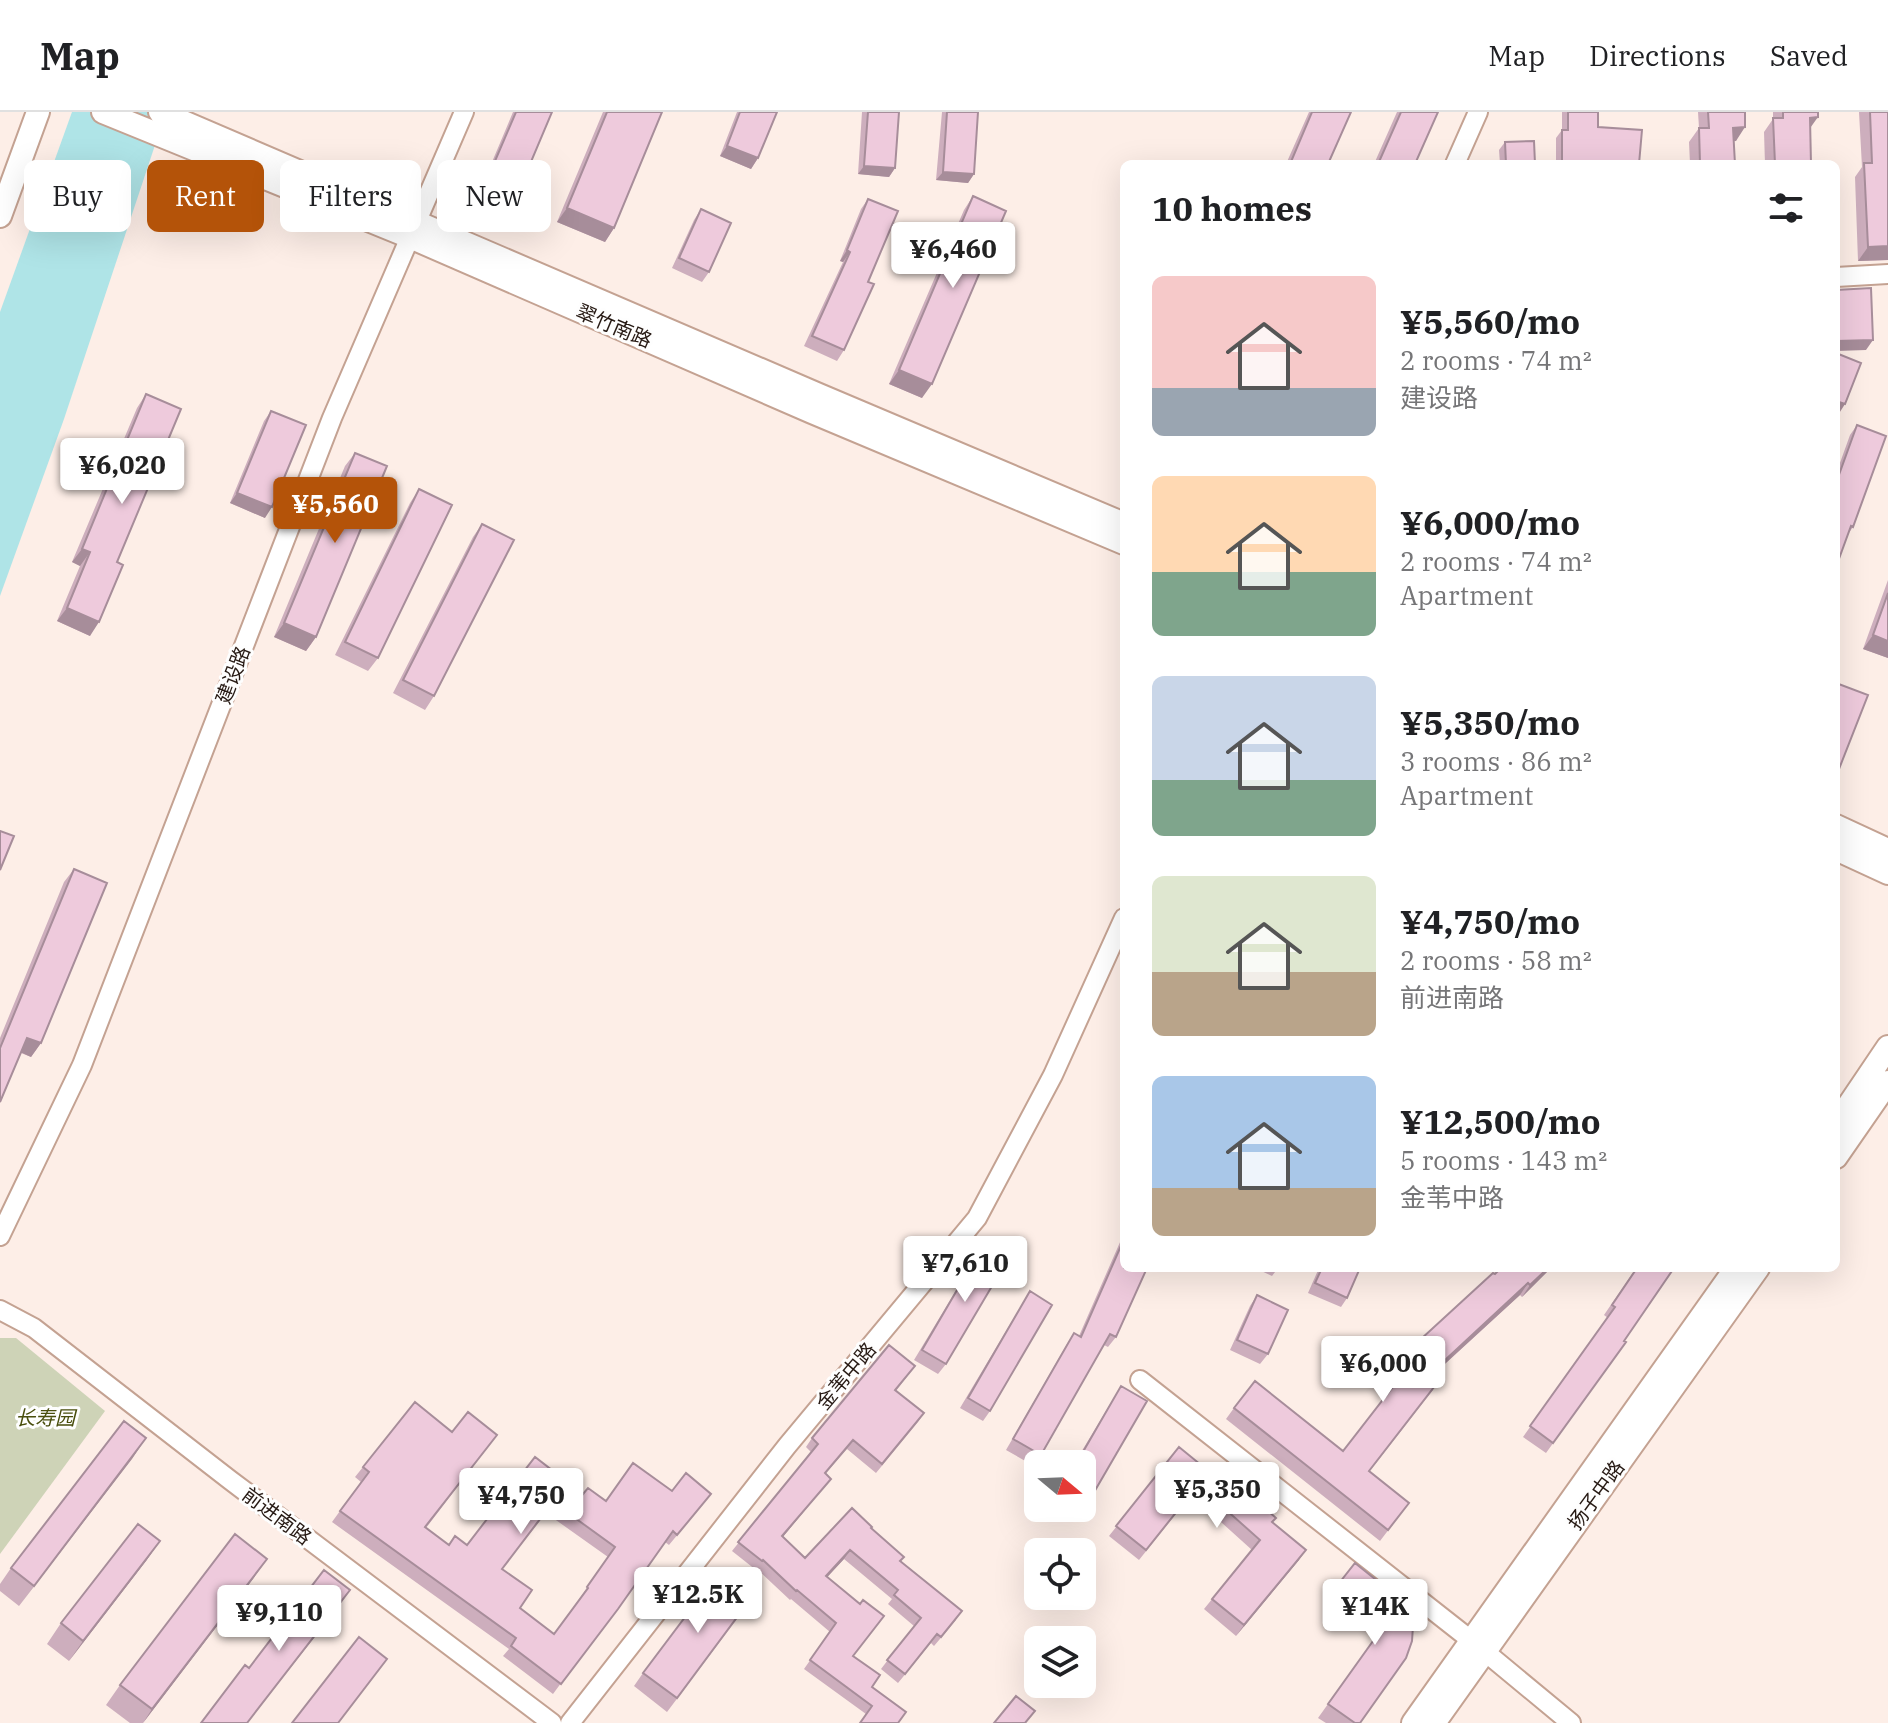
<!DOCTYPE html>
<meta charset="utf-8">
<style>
:root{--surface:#fff;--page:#f6f6f6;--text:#202124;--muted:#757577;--line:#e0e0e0;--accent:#b45309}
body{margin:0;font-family:"IBM Plex Serif","Noto Sans SC",serif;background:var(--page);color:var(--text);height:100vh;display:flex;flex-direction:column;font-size:30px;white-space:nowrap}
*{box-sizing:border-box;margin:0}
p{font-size:26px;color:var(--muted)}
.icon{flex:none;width:44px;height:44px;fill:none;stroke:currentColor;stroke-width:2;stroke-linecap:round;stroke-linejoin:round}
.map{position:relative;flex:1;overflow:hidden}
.side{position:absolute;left:1120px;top:48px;width:720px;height:1112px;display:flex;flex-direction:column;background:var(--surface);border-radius:12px;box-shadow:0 8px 32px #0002}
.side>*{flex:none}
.guide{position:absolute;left:24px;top:48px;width:760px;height:72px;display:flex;gap:16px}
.needle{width:52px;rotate:109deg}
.controls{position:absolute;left:1024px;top:1338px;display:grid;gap:16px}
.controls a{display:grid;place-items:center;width:72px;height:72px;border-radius:12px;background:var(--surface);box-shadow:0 8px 32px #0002;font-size:40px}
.price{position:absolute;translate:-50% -68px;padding:0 18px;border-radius:8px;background:#fff;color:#222;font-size:26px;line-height:52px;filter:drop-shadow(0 2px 4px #0008)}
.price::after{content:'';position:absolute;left:50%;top:48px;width:24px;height:18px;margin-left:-12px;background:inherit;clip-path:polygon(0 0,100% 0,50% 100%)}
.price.active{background:var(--accent);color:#fff}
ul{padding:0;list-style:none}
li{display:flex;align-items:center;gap:24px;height:200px;padding:0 32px}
li span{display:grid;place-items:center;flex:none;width:224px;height:160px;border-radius:12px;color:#555}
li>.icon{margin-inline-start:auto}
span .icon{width:96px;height:96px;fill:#fffc;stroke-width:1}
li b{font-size:34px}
h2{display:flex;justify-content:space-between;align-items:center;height:96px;padding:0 32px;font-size:34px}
.pill{padding:0 28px;border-radius:12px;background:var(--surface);box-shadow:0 8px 32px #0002;font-size:28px;line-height:72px}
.pill.active{background:var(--accent);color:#fff}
header{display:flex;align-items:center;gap:48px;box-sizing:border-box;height:112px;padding:0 40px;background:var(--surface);border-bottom:2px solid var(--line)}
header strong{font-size:38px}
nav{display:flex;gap:44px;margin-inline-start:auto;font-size:28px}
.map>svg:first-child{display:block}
.green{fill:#ced3b7}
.water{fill:#afe4e7}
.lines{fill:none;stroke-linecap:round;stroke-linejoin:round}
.minor-casing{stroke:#c4a292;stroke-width:22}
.major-casing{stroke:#c4a292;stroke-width:26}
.minor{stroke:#fff;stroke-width:18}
.major{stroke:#fff;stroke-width:22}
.wall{fill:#cdaebd;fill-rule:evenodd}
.shaded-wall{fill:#a78d9a}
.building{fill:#eecadc;stroke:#a78d9a;stroke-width:2;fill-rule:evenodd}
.labels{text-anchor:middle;stroke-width:6;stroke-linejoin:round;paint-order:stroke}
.street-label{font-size:20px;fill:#271a14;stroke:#fefefe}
.park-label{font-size:20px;font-style:italic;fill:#494e0d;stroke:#fefefe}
</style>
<header>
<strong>Map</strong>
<nav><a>Map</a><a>Directions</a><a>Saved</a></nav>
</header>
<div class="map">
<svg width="1888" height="1611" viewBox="0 0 1888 1611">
<rect width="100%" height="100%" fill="#fdeee7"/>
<path class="green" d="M 0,1226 L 16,1226 L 105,1299 L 0,1442 Z"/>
<path class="water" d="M 72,0 L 166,0 L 64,307 L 0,484 L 0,200 Z"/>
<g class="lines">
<g class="minor-casing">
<path id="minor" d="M 1455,52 L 1478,0
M 1836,165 L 1888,162
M 0,1124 L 82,953 L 332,306 L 464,0
M 0,1198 L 34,1216 L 230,1368 L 552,1611
M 1140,1268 L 1472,1529 L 1571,1611
M 570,1611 L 787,1334 L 977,1106 L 1053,963 L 1124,806"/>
</g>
<g class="major-casing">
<path id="major" d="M 103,0 L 410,125 L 812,300 L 1124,431
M 160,0 L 819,283 L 1124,412
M 0,104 L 38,0
M 1836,714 L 1888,738
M 1836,737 L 1888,761
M 1836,1012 L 1888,935
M 1836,1045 L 1888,970
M 1413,1611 L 1736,1156
M 1434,1611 L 1758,1156"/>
</g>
<use href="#minor" class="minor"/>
<use href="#major" class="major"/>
</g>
<path class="wall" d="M 513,0 L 552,0 L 509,94 L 479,81 Z
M 603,0 L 662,0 L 614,116 L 605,130 L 557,110 Z
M 737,0 L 777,0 L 758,46 L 751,57 L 720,44 Z
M 862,0 L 899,0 L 895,56 L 889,65 L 858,62 Z
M 942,0 L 978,0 L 974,62 L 968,71 L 936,68 Z
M 1309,0 L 1351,0 L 1328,52 L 1286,52 Z
M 1397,0 L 1438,0 L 1415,52 L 1374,52 Z
M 1562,0 L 1598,0 L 1598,15 L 1639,52 L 1556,52 L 1556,26 L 1562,18 Z
M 1698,0 L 1745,0 L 1736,29 L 1734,29 L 1735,52 L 1690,52 L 1689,30 L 1699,16 Z
M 1773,0 L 1818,0 L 1810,16 L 1811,52 L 1765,52 L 1764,20 L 1773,7 Z
M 1859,0 L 1888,0 L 1888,148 L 1858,149 L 1855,65 L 1862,55 Z
M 1505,30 L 1535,52 L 1500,52 L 1499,38 Z
M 973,84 L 922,286 L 889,272 L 964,98 Z
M 868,87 L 868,170 L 844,238 L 837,249 L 804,234 L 843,150 L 840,149 L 861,97 Z
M 701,97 L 709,160 L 702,170 L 672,156 L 694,108 Z
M 146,282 L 90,524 L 57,509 L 80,454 L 72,450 L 137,296 Z
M 271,299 L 265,406 L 230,391 L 264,309 Z
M 1857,313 L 1853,415 L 1848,422 L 1836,455 L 1836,362 L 1850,323 Z
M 355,341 L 316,525 L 306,539 L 274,525 L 345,354 Z
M 419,377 L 378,546 L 368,559 L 335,543 L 410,391 Z
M 482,412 L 434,584 L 425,598 L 393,581 L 473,425 Z
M 1888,468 L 1888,546 L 1863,537 Z
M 74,757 L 41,931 L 31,945 L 21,941 L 0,990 L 0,926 L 64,770 Z
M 1124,1121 L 1124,1156 L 1116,1225 L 1108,1235 L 1104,1233 L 1041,1343 L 1034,1354 L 1006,1338 L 1067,1232 L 1074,1221 L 1079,1224 Z
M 984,1132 L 946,1252 L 938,1262 L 914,1248 Z
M 1255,1156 L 1278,1156 L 1272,1164 Z
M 1319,1156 L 1360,1156 L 1347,1186 L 1341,1195 L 1308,1181 Z
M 1551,1156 L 1522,1185 L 1520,1183 L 1434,1262 L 1433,1278 L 1369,1360 L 1409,1391 L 1380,1429 L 1226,1307 L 1234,1296 L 1343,1339 L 1417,1243 L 1413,1239 L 1421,1227 L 1495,1162 Z
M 1636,1156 L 1624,1229 L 1626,1230 L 1546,1341 L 1523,1325 L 1608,1206 L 1604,1203 Z
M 1030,1179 L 990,1299 L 983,1309 L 960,1296 Z
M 1257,1183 L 1268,1242 L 1260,1252 L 1230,1238 L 1250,1194 Z
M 915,1254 L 896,1279 L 924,1301 L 918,1310 L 876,1361 L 847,1337 L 825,1362 L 824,1375 L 783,1425 L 805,1446 L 871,1416 L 956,1508 L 934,1534 L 931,1531 L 898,1571 L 881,1557 L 914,1514 L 888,1492 L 892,1487 L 844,1447 L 827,1465 L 854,1544 L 872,1575 L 906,1600 L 866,1602 L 804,1557 L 830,1520 L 791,1487 L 790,1488 L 757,1457 L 756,1458 L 732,1439 L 811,1340 L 806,1335 L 812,1326 Z
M 1121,1274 L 1086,1394 L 1079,1404 L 1065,1396 L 1082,1396 L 1082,1352 L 1074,1352 Z
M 452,1320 L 497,1323 L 426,1416 L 449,1433 L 467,1433 L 535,1345 L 583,1382 L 606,1389 L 672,1379 L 703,1392 L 669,1433 L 665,1430 L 553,1582 L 503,1544 L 509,1537 L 332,1410 L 361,1370 L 355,1365 L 363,1355 ZM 546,1401 L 608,1445 L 580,1486 L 554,1522 L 520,1496 L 502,1457 Z
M 146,1326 L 19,1494 L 0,1479 L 0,1472 L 11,1456 Z
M 1179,1335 L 1273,1410 L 1299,1448 L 1236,1524 L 1204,1497 L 1252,1438 L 1191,1383 L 1139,1448 L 1109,1424 Z
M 160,1429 L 146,1449 L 69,1549 L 47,1532 L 61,1511 Z
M 267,1447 L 143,1611 L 130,1611 L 106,1593 L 120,1573 Z
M 1355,1451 L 1412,1529 L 1360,1611 L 1326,1611 L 1318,1606 L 1378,1522 L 1330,1483 Z
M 743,1499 L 667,1600 L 634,1574 L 643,1561 Z"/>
<path class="shaded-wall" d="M 1818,5 L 1808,19 L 1810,6 Z
M 1745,15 L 1736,29 L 1723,30 L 1733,16 Z
M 727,34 L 758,46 L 751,57 L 720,44 Z
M 864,54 L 895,56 L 889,65 L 858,62 Z
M 943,60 L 974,62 L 968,71 L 936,68 Z
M 486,70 L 517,83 L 509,94 L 479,81 Z
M 567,96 L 614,116 L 605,130 L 557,110 Z
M 1888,134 L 1888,148 L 1858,149 L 1868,135 Z
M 847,138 L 850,140 L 843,150 L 840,149 Z
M 1873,228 L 1866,238 L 1836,239 L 1836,229 Z
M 899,258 L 932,272 L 922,286 L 889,272 Z
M 1836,289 L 1845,292 L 1838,303 L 1836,302 Z
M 237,381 L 272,395 L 265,406 L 230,391 Z
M 82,437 L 90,440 L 80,454 L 72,450 Z
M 67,496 L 99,510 L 90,524 L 57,509 Z
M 284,511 L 316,525 L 306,539 L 274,525 Z
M 1873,523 L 1888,529 L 1888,546 L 1863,537 Z
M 27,926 L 41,931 L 31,945 L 18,939 Z
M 1548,1156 L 1551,1156 L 1522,1185 L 1530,1173 Z
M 1528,1171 L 1520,1183 L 1424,1271 L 1432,1260 Z
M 146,1326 L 132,1347 L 19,1494 L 34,1474 Z
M 831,1367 L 824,1375 L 776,1433 L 782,1424 Z
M 160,1429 L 146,1449 L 69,1549 L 83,1529 Z
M 850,1438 L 844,1447 L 820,1473 L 826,1464 Z
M 1306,1438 L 1299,1448 L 1236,1524 L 1244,1513 Z
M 267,1447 L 253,1467 L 143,1611 L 152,1597 Z
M 350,1478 L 336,1498 L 247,1611 L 279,1569 Z"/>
<path class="building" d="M 516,0 L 552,0 L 517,83 L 486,70 Z
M 607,0 L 662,0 L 614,116 L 567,96 Z
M 740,0 L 777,0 L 758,46 L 727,34 Z
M 868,0 L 899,0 L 895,56 L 864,54 Z
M 947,0 L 978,0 L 974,62 L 943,60 Z
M 1312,0 L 1351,0 L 1328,52 L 1290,52 Z
M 1401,0 L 1438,0 L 1415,52 L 1378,52 Z
M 1568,0 L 1598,0 L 1598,15 L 1642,18 L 1639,52 L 1595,50 L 1595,52 L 1562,52 L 1562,18 L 1568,18 Z
M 1708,0 L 1745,0 L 1745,15 L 1733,16 L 1735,52 L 1700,52 L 1699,16 L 1709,16 Z
M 1783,0 L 1818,0 L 1818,5 L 1810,6 L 1811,52 L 1775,52 L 1773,6 L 1783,6 Z
M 1870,0 L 1888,0 L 1888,134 L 1868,135 L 1864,51 L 1872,51 Z
M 1534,29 L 1535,52 L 1506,52 L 1505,30 Z
M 973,84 L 1006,99 L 932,272 L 899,258 Z
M 868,87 L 898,99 L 868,170 L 874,172 L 844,238 L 812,224 L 850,140 L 847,138 Z
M 701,97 L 731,111 L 709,160 L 679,146 Z
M 1871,176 L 1873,228 L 1836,229 L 1836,178 Z
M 1836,241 L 1861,251 L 1845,292 L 1836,289 Z
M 146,282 L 181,297 L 117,450 L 123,453 L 99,510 L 67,496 L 90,440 L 82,437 Z
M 271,299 L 306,313 L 272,395 L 237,381 Z
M 1857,313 L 1886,324 L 1853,415 L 1851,414 L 1836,455 L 1836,371 Z
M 355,341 L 387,354 L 316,525 L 284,511 Z
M 419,377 L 452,393 L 378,546 L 345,530 Z
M 482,412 L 514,428 L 434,584 L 403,568 Z
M 1888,481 L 1888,529 L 1873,523 Z
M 1836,571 L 1868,583 L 1839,657 L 1836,656 Z
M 0,719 L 14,724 L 0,758 Z
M 74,757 L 107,771 L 41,931 L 27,926 L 0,990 L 0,936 Z
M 1124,1127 L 1124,1156 L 1147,1156 L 1116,1225 L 1110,1222 L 1041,1343 L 1013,1327 L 1074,1221 L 1081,1225 Z
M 984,1132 L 1008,1147 L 946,1252 L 922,1238 Z
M 1322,1156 L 1360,1156 L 1347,1186 L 1315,1171 Z
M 1501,1156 L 1548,1156 L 1530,1173 L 1528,1171 L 1432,1260 L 1441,1266 L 1369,1359 L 1409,1391 L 1388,1418 L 1234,1296 L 1255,1269 L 1343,1339 L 1426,1232 L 1421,1227 L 1493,1161 L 1495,1162 Z
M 1637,1156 L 1674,1156 L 1624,1229 L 1626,1230 L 1553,1331 L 1530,1314 L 1615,1195 L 1612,1193 Z
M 1030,1179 L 1052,1193 L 990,1299 L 968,1286 Z
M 1257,1183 L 1288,1198 L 1268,1242 L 1237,1228 Z
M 889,1233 L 915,1254 L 895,1278 L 924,1301 L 882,1352 L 853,1328 L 825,1361 L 831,1367 L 782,1424 L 805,1446 L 852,1396 L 872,1415 L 871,1416 L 904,1445 L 900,1449 L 962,1499 L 941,1525 L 937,1522 L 905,1562 L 887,1548 L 921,1506 L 894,1483 L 898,1478 L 850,1438 L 826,1464 L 860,1492 L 863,1488 L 884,1504 L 853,1544 L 880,1563 L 872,1575 L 906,1600 L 898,1611 L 860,1611 L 872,1594 L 810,1548 L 836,1511 L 797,1478 L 796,1479 L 763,1448 L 762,1449 L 738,1430 L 818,1332 L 812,1326 Z
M 1121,1274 L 1147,1289 L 1086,1394 L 1082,1391 L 1082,1352 L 1076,1352 Z
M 415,1290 L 452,1320 L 468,1300 L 497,1323 L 425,1415 L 449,1433 L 455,1424 L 467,1433 L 535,1345 L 583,1382 L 588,1376 L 606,1389 L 633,1351 L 672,1379 L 686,1361 L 711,1382 L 677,1423 L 673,1419 L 618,1497 L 561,1572 L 511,1534 L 516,1526 L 340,1399 L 369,1360 L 363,1355 ZM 553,1390 L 615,1435 L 587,1475 L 588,1476 L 554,1522 L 520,1496 L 532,1478 L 502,1457 Z
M 124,1309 L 146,1326 L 34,1474 L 11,1456 Z
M 1179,1335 L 1212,1362 L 1219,1355 L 1276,1406 L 1272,1410 L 1306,1438 L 1244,1513 L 1212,1487 L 1260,1428 L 1198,1373 L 1146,1438 L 1116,1414 Z
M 138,1412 L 160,1429 L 83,1529 L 61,1511 Z
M 235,1422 L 267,1447 L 152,1597 L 120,1573 Z
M 1355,1451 L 1411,1496 L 1413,1514 L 1412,1529 L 1406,1546 L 1360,1611 L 1355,1611 L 1328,1592 L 1388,1508 L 1340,1470 Z
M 324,1458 L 350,1478 L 247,1611 L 201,1611 L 245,1553 L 249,1556 Z
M 719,1460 L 752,1485 L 677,1586 L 643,1561 Z
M 359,1525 L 387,1547 L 338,1611 L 292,1611 Z
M 1016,1584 L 1035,1599 L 1025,1611 L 994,1611 Z"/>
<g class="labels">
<g class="street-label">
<text transform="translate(614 214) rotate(23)" y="7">翠竹南路</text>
<text transform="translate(233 563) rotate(-69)" y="7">建设路</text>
<text transform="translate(846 1264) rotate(-50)" y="7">金苇中路</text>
<text transform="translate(1596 1383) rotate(-54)" y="7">扬子中路</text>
<text transform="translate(277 1404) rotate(37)" y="7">前进南路</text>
</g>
<g class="park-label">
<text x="45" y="1313">长寿园</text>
</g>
</g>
</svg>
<div class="controls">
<a><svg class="needle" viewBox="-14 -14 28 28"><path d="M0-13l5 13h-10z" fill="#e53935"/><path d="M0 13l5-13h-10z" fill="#757577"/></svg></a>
<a><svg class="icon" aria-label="locate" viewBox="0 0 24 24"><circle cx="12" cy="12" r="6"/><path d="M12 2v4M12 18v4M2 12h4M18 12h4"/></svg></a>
<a><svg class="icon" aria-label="layers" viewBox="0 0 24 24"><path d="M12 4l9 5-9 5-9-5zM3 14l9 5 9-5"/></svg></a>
</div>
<b class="price" style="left:953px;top:178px">¥6,460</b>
<b class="price" style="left:122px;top:394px">¥6,020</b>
<b class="price active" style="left:335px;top:433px">¥5,560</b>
<b class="price" style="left:965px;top:1192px">¥7,610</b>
<b class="price" style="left:1383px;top:1292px">¥6,000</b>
<b class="price" style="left:1217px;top:1418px">¥5,350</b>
<b class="price" style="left:521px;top:1424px">¥4,750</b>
<b class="price" style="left:698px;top:1523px">¥12.5K</b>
<b class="price" style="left:1375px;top:1535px">¥14K</b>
<b class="price" style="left:279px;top:1541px">¥9,110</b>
<div class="guide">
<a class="pill">Buy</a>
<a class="pill active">Rent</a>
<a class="pill">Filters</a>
<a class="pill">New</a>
</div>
<section class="side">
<h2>10 homes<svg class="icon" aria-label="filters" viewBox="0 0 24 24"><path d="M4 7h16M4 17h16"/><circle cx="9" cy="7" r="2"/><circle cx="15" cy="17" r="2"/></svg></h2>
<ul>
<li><span style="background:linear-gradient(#f6c9c9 70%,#9aa5b1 0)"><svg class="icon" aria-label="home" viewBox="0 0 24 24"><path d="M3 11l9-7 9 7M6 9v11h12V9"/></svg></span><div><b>¥5,560/mo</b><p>2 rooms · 74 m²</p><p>建设路</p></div></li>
<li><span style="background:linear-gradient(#ffd9b3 60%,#7fa58c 0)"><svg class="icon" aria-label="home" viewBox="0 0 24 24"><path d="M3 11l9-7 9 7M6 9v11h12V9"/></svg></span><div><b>¥6,000/mo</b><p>2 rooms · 74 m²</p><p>Apartment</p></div></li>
<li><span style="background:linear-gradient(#c9d6e8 65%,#7fa58c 0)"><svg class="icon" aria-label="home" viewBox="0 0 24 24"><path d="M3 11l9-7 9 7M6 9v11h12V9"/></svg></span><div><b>¥5,350/mo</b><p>3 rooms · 86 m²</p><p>Apartment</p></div></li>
<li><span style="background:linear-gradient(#dfe7d0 60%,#b9a48a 0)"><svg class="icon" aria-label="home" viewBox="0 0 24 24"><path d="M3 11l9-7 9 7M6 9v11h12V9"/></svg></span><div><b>¥4,750/mo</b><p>2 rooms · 58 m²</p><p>前进南路</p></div></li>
<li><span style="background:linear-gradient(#a9c7e8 70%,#b9a48a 0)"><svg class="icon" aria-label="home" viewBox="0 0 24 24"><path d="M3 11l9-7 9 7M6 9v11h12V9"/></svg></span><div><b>¥12,500/mo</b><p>5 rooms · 143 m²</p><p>金苇中路</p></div></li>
</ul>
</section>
</div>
